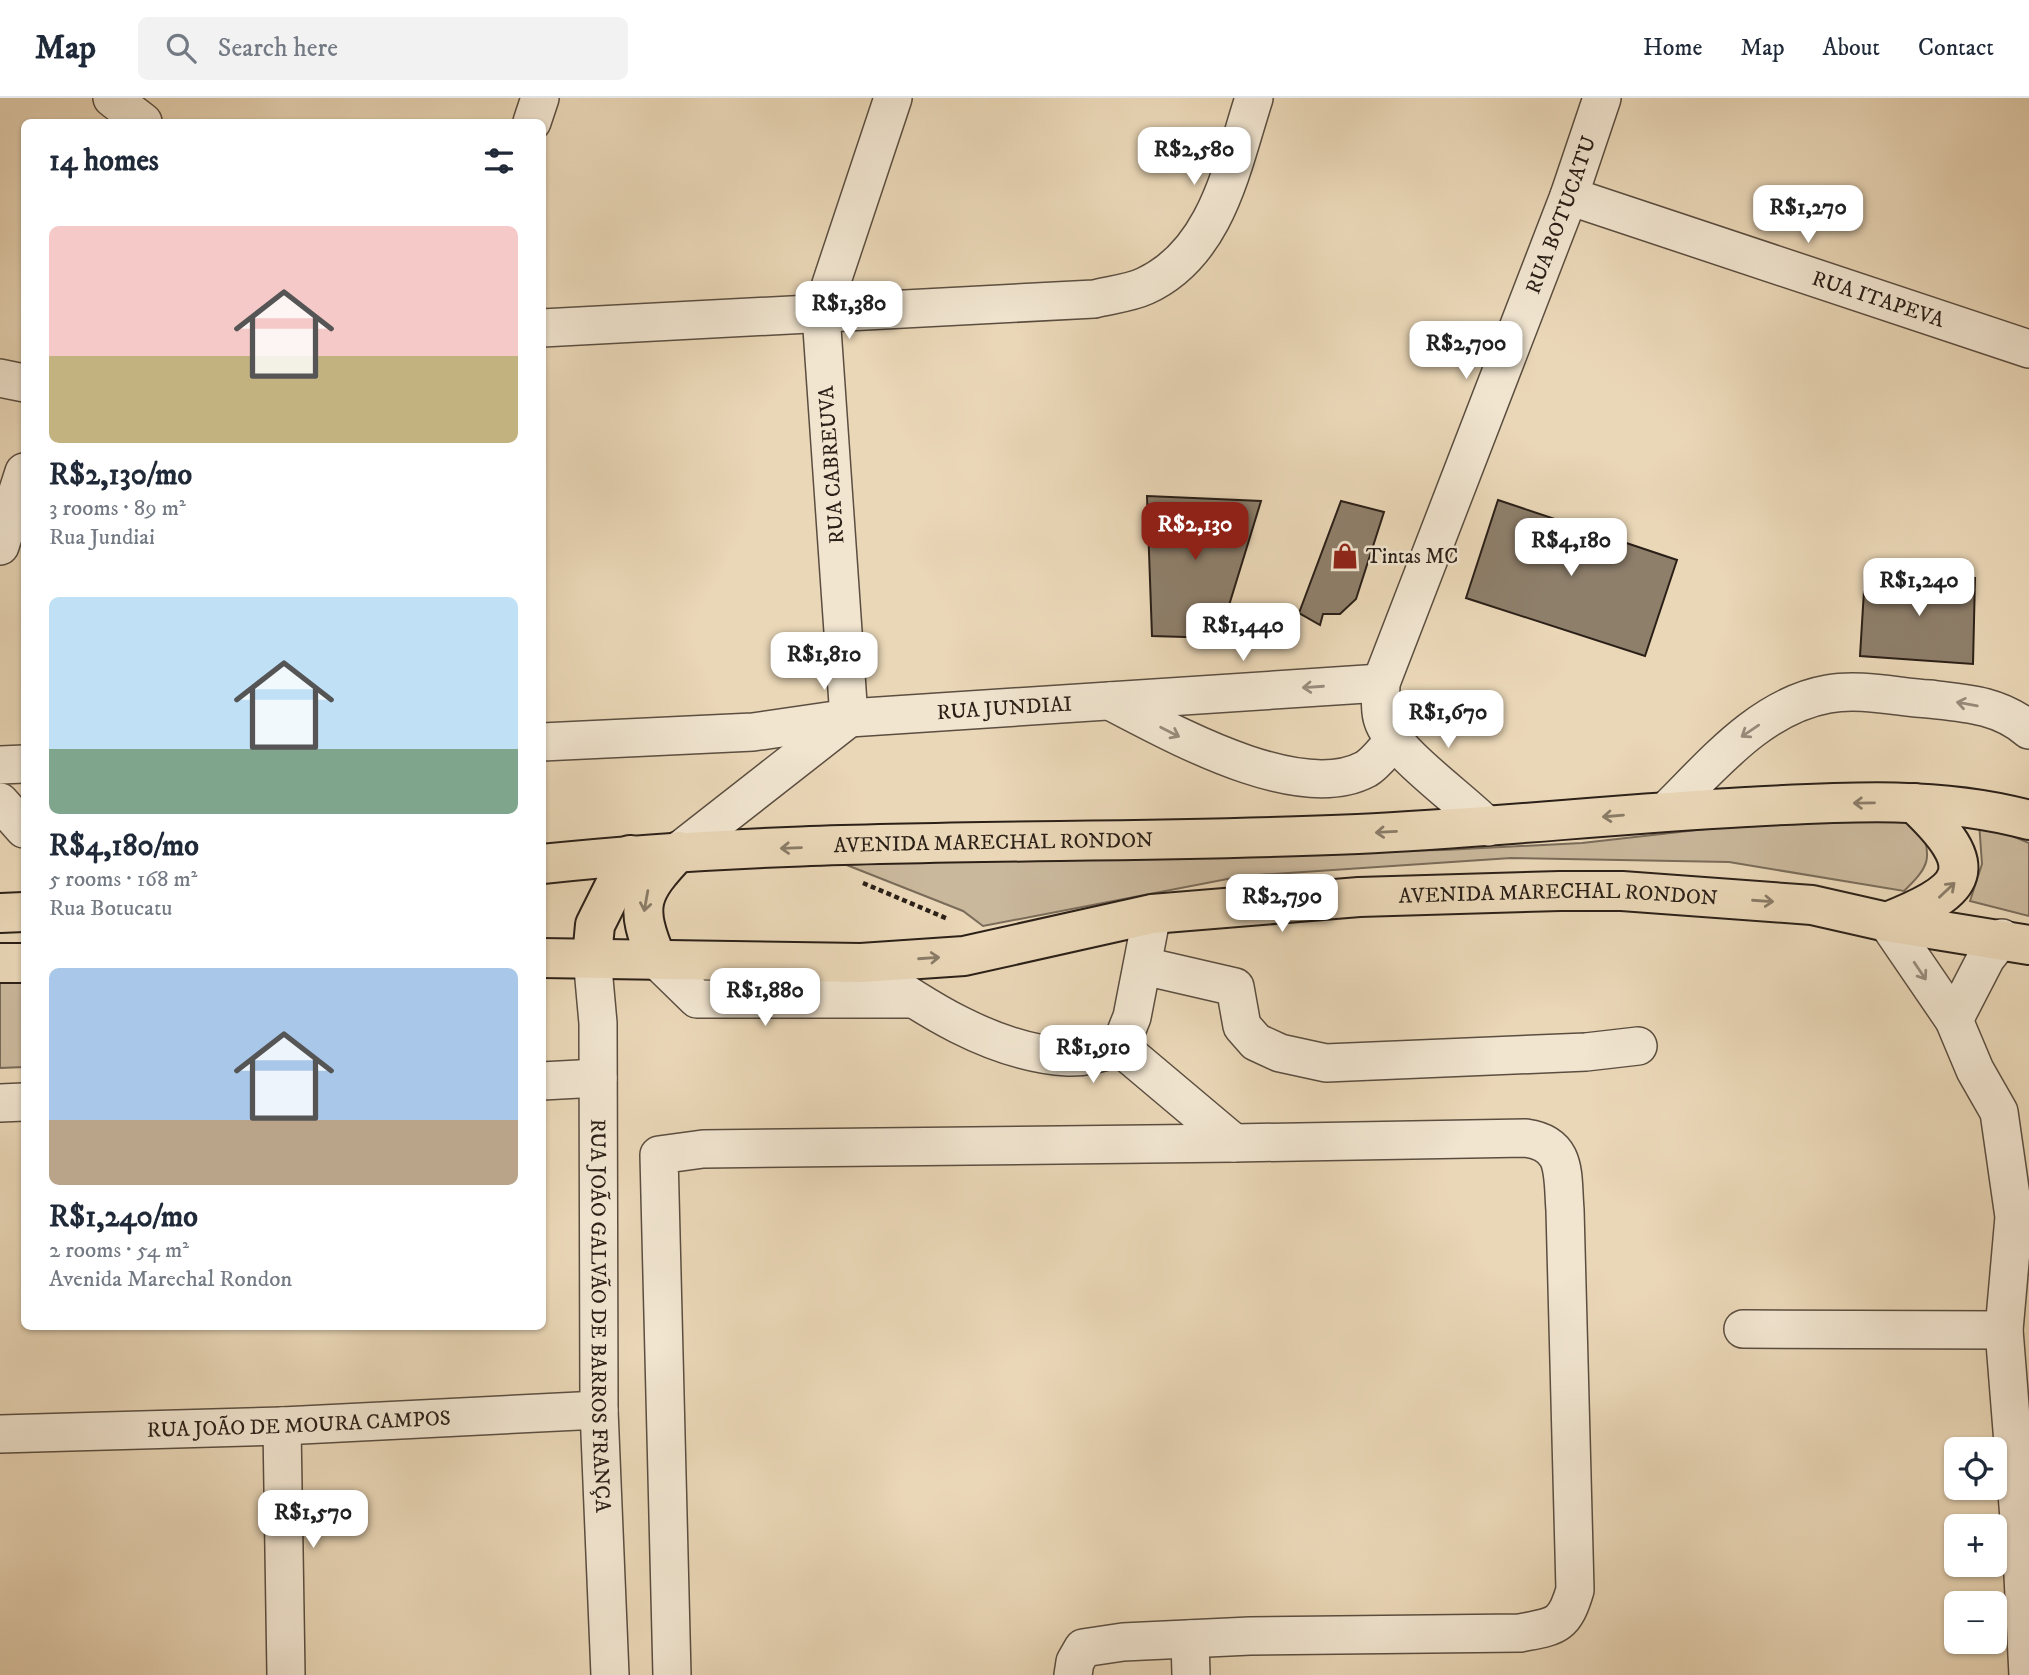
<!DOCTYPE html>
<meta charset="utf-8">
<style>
:root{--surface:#fff;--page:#f2f2f3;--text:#1f2937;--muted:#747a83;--line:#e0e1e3;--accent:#8f2418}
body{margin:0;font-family:"IM FELL DW Pica",serif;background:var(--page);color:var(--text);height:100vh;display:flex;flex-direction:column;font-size:26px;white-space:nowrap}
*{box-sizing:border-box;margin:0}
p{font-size:23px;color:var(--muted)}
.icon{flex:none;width:38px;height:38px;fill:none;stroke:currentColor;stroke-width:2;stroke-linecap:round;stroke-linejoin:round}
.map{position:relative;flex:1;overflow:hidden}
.drawer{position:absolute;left:21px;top:21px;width:525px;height:1211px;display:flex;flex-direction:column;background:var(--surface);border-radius:10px;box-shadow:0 2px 5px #0004}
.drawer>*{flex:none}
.buttons{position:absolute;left:1944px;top:1339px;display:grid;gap:14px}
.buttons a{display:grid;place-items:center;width:63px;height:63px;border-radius:10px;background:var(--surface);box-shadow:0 2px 5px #0004;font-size:35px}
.price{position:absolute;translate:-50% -60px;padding:0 16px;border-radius:14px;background:#fff;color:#222;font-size:23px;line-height:46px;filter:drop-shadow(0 2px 4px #0008)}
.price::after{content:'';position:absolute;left:50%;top:42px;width:21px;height:16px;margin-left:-10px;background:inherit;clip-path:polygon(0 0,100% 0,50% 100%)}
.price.active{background:var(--accent);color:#fff}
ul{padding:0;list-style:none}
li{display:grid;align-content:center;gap:14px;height:371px;padding:0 28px}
li span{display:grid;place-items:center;height:217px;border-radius:10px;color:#555}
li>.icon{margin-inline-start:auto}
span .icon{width:126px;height:126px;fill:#fffc;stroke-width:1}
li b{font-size:30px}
h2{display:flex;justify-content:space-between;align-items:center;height:84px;padding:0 28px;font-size:30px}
header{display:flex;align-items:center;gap:42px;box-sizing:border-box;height:98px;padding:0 35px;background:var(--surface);border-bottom:2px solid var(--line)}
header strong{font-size:33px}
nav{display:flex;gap:38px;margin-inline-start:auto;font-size:24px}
.search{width:490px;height:63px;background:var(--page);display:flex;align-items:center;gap:18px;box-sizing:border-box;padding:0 24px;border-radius:10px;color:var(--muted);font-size:26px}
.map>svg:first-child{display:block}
.green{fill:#cab89c;stroke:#7a6c5a;stroke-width:2}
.building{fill:#8e7f6b;stroke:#2b2018;stroke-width:2}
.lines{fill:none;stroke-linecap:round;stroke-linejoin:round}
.minor-casing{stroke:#5b4e40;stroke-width:40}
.major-casing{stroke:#2b2018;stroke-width:42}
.path{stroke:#2b2018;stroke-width:4.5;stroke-dasharray:5 3.5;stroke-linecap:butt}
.minor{stroke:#f1e5d0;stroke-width:37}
.major{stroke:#ead7b7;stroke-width:38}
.oneway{stroke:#988c7d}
.oneway2{stroke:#8a7c68}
.labels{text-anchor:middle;stroke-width:5;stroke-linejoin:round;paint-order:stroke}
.street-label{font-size:21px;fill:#2b2018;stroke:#f1e5d0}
.poi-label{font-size:21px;fill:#2b2018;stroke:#f1e5d0;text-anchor:start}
</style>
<header>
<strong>Map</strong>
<div class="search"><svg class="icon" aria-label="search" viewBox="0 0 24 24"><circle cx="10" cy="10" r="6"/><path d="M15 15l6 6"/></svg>Search here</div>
<nav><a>Home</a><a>Map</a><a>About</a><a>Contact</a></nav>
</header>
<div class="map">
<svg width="2029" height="1577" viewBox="0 0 2029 1577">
<rect width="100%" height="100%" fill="#ead7b7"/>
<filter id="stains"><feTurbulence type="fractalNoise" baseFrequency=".00286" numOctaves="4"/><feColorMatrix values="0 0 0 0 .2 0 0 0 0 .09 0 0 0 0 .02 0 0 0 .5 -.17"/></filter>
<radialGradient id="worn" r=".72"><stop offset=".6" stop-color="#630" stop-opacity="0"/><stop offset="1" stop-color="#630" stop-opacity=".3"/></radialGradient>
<path class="green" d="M 1901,717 L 1920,727 C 1933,760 1929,769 1904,793 L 1729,764 L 1511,760 L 1243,778 L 983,828 L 963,813 L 834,762 L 1444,752 L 1582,745 L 1750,726 Z
M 1979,724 L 2029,745 L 2029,818 L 1970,803 L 1982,766 Z
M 24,884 L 24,969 L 0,970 L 0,885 Z"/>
<path class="building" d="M 1147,398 L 1261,403 L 1219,540 L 1152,538 Z
M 1498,402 L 1677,462 L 1645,558 L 1466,500 Z
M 1341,403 L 1384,414 L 1356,501 L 1340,516 L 1323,516 L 1320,527 L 1299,515 Z
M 1865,476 L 1975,480 L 1973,566 L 1860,558 Z"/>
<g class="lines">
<g class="minor-casing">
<g id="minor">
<path d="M 112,0 L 143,24"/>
<path d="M 532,24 L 540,0"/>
<path id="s1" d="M 1569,98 L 2029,251"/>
<path d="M 542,230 L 1094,201 C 1110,197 1130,195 1145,188 C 1217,155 1232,68 1254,0"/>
<path d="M 0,280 L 24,285"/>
<path d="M 0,448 L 24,374"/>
<path d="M 1110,603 C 1172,635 1299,707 1366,671 C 1376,665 1385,652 1393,644"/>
<path id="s2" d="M 542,644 L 753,634 L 849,620 L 1381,585"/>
<path d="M 0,667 L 24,666"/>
<path d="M 0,704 L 24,731"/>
<path d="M 1666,713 C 1712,668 1760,608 1828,596 C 1860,590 1897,599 1929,601 C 1966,605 2000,607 2029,632"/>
<path id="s3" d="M 1488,729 C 1461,701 1394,655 1383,623 C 1379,612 1381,596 1381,585 L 1569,98 L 1602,0"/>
<path d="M 679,753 L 849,620 L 821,216 L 893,0"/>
<path d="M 1887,824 L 1954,922 L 1975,972 L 1999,1014 L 2014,1119 L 2004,1232 L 2022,1458 L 2028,1577"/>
<path id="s4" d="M 592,859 L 598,925 L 599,1312 L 610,1577"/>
<path d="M 657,862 L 697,901 L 912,901"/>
<path d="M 861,865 C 921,908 993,955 1068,959 C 1086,960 1103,954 1120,949 L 1132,919 L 1152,816"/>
<path d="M 1144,868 L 1235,889 L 1242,928 L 1256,944 L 1280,955 L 1326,965 L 1586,954 L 1638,948"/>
<path d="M 1954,922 L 1986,860 L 2002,840"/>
<path d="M 542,983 L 598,980"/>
<path d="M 0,1005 L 24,1004"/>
<path d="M 1743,1231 L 2004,1232"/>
<path d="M 282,1328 L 286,1577"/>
<path id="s5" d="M 0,1336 L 282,1328 L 599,1312"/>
<path d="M 1190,1541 L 1191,1577"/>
<path d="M 672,1577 L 659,1057 L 703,1051 L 1234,1045"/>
<path d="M 1073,1577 L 1075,1564 L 1083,1550 L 1123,1544 L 1250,1538 L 1520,1535 C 1556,1528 1564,1529 1575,1492 L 1565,1112 C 1562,1076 1568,1046 1526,1040 L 1234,1045 L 1120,949"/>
</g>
</g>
<g class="major-casing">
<g id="major">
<path id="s6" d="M 542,766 C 813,737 1086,748 1358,736 C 1487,730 1616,716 1746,709 C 1839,704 1938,697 2029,722"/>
<path d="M 0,815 L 24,814"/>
<path d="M 1887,824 C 1970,791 1983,770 1914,705"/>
<path d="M 592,859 L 595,827 L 630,757"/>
<path id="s7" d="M 542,860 L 861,865 L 964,858 L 1152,816 L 1359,799 L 1560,793 L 1622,793 L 1812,807 L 1887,824 L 2029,847"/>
<path d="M 657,862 C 634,807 639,795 679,753"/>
<path d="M 0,865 L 24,865"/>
</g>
</g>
<path class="path" d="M 863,785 L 948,821"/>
<use href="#minor" class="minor"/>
<use href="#major" class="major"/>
</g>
<defs><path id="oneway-shaft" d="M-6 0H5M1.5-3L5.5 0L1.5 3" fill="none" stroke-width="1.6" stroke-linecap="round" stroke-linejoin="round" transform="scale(1.75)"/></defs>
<g class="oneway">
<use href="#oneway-shaft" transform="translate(1313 589) rotate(176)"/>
<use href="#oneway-shaft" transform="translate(1967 606) rotate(-170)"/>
<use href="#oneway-shaft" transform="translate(1750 633) rotate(146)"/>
<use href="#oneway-shaft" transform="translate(1170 634) rotate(27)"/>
<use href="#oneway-shaft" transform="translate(1920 873) rotate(56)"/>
</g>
<g class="oneway2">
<use href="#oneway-shaft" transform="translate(1864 705) rotate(179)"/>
<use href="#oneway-shaft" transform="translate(1613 718) rotate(175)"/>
<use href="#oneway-shaft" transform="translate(1386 734) rotate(177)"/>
<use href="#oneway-shaft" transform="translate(791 750) rotate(178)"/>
<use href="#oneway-shaft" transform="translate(1947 792) rotate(-43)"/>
<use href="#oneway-shaft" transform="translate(646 803) rotate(100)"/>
<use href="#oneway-shaft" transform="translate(1763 803) rotate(4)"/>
<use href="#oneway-shaft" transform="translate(929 860) rotate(-4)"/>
</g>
<defs>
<g id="shop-bare" transform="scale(2.1)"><path d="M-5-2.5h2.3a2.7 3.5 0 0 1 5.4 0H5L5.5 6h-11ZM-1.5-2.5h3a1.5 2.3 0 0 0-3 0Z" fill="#8f2418" stroke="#f1e5d0" stroke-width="2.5" paint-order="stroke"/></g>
</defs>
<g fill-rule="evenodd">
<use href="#shop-bare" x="1345" y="458"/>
</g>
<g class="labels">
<g class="street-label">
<text dy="7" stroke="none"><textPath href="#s3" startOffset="690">RUA BOTUCATU</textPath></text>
<text dy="7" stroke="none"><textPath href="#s1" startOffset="326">RUA ITAPEVA</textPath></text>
<text transform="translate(831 367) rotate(-94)" y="7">RUA CABREUVA</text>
<text dy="7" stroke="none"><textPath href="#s2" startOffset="464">RUA JUNDIAI</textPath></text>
<text dy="7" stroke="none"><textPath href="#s6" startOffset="452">AVENIDA MARECHAL RONDON</textPath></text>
<text dy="7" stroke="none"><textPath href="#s7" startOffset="1022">AVENIDA MARECHAL RONDON</textPath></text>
<text dy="7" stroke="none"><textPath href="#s4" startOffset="359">RUA JOÃO GALVÃO DE BARROS FRANÇA</textPath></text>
<text dy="7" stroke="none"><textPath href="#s5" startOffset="299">RUA JOÃO DE MOURA CAMPOS</textPath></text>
</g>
<g class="poi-label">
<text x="1366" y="465">Tintas MC</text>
</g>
</g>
<rect width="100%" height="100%" filter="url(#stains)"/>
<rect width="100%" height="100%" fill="url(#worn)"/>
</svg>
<div class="buttons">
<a><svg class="icon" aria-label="locate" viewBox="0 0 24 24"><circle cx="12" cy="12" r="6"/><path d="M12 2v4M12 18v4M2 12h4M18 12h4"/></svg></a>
<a>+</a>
<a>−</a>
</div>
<b class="price" style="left:1194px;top:89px">R$2,580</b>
<b class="price" style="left:1808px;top:147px">R$1,270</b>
<b class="price" style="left:849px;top:243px">R$1,380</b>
<b class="price" style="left:1466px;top:283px">R$2,700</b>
<b class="price active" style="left:1195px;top:464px">R$2,130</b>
<b class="price" style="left:1571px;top:480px">R$4,180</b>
<b class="price" style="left:1919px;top:520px">R$1,240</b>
<b class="price" style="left:1243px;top:565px">R$1,440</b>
<b class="price" style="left:824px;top:594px">R$1,810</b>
<b class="price" style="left:1448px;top:652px">R$1,670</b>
<b class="price" style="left:1282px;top:836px">R$2,790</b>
<b class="price" style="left:765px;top:930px">R$1,880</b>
<b class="price" style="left:1093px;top:987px">R$1,910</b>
<b class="price" style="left:313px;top:1452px">R$1,570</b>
<section class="drawer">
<h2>14 homes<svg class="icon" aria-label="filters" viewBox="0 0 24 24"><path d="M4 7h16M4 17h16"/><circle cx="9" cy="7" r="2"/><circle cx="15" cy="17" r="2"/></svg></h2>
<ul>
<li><span style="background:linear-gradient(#f6c9c9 60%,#c2b280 0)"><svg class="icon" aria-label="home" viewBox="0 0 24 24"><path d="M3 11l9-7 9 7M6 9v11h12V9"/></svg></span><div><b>R$2,130/mo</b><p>3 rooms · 89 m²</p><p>Rua Jundiai</p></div></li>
<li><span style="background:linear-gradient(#bfe0f5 70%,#7fa58c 0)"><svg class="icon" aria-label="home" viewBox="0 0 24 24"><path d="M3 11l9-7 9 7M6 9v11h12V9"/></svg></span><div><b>R$4,180/mo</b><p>5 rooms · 168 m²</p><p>Rua Botucatu</p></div></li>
<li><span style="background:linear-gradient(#a9c7e8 70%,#b9a48a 0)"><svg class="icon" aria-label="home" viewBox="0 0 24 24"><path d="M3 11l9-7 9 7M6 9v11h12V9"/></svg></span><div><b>R$1,240/mo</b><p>2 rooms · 54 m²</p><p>Avenida Marechal Rondon</p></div></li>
</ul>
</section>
</div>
